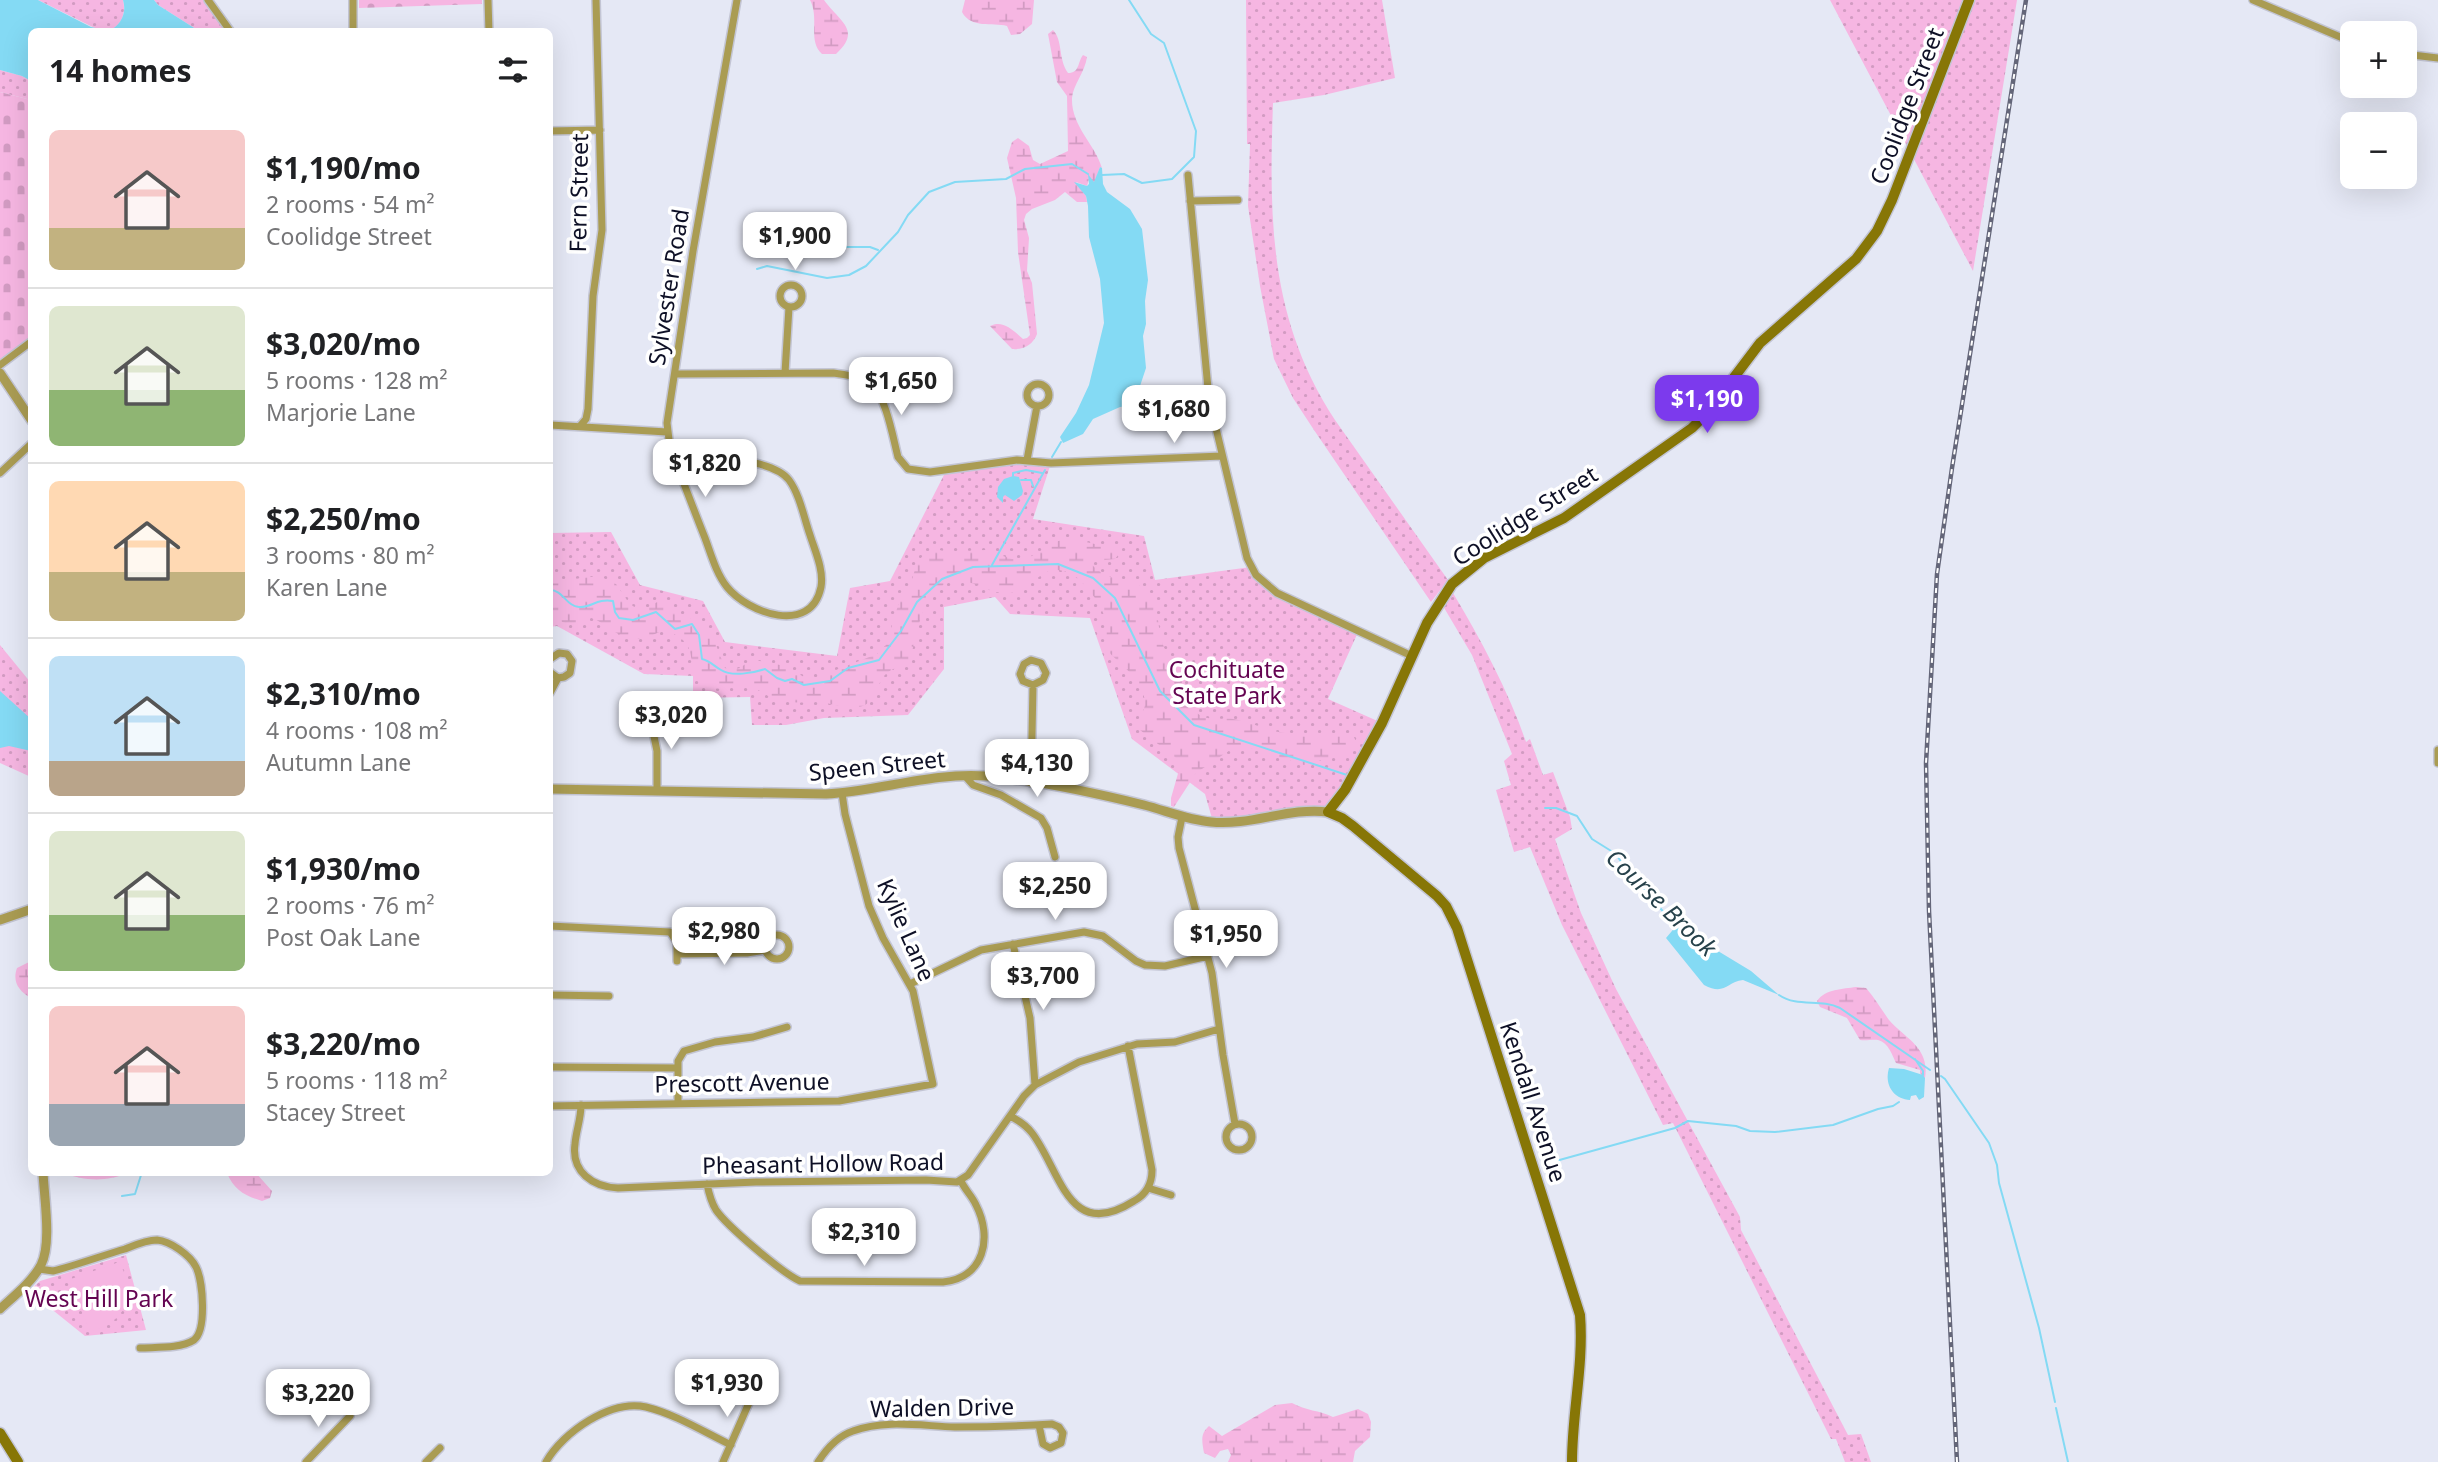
<!DOCTYPE html>
<meta charset="utf-8">
<style>
:root{--surface:#fff;--page:#f2f2f2;--text:#202124;--muted:#757577;--line:#e0e0e0;--accent:#7c3aed}
body{margin:0;font-family:"Noto Sans",sans-serif;background:var(--page);color:var(--text);height:100vh;display:flex;flex-direction:column;font-size:26px;white-space:nowrap}
*{box-sizing:border-box;margin:0}
p{font-size:23px;color:var(--muted)}
.icon{flex:none;width:38px;height:38px;fill:none;stroke:currentColor;stroke-width:2;stroke-linecap:round;stroke-linejoin:round}
.map{position:relative;flex:1;overflow:hidden}
.details{position:absolute;left:28px;top:28px;width:525px;height:1148px;display:flex;flex-direction:column;background:var(--surface);border-radius:10px;box-shadow:0 7px 28px #0002}
.details>*{flex:none}
.tools{position:absolute;left:2340px;top:21px;display:grid;gap:14px}
.tools a{display:grid;place-items:center;width:77px;height:77px;border-radius:10px;background:var(--surface);box-shadow:0 7px 28px #0002;font-size:35px}
.price{position:absolute;translate:-50% -60px;padding:0 16px;border-radius:14px;background:#fff;color:#222;font-size:23px;line-height:46px;filter:drop-shadow(0 2px 4px #0008)}
.price::after{content:'';position:absolute;left:50%;top:42px;width:21px;height:16px;margin-left:-10px;background:inherit;clip-path:polygon(0 0,100% 0,50% 100%)}
.price.current{background:var(--accent);color:#fff}
ul{padding:0;list-style:none}
li{display:flex;align-items:center;gap:21px;height:175px;padding:0 21px}
li+li{border-top:2px solid var(--line)}
li span{display:grid;place-items:center;flex:none;width:196px;height:140px;border-radius:10px;color:#555}
li>.icon{margin-inline-start:auto}
span .icon{width:84px;height:84px;fill:#fffc;stroke-width:1}
li b{font-size:30px}
h2{display:flex;justify-content:space-between;align-items:center;height:84px;padding:0 21px;font-size:30px}
.map>svg:first-child{display:block}
.grass{fill:url(#grass-dots)}
.wetland{fill:url(#wetland-marsh)}
.cemetery{fill:url(#cemetery-stones)}
.garden{fill:#f6b6e2}
.water{fill:#84daf4}
.lines{fill:none;stroke-linecap:round;stroke-linejoin:round}
.stream{stroke:#84daf4;stroke-width:2}
.minor-casing{stroke:#c3c5d4;stroke-width:10}
.tertiary-casing{stroke:#c3c5d4;stroke-width:12}
.secondary-casing{stroke:#c3c5d4;stroke-width:13}
.minor{stroke:#aa9c53;stroke-width:7}
.tertiary{stroke:#aa9c53;stroke-width:9}
.secondary{stroke:#877606;stroke-width:10}
.rail-casing{stroke:#646679;stroke-width:4.5}
.rail{stroke:#fff;stroke-width:2;stroke-dasharray:5;stroke-linecap:butt}
.labels{text-anchor:middle;stroke-width:7;stroke-linejoin:round;paint-order:stroke}
.street-label{font-size:23px;fill:#0e1026;stroke:#fff}
.park-label{font-size:23px;fill:#640451;stroke:#fff}
.water-label{font-size:24px;font-style:italic;fill:#27424b;stroke:#fff}
</style>
<div class="map">
<svg width="2438" height="1462" viewBox="0 0 2438 1462">
<defs>
<pattern id="grass-dots" width="8" height="8" patternUnits="userSpaceOnUse" patternTransform="scale(1.75)"><rect width="8" height="8" fill="#f6b6e2"/><path d="M2 2h.1M6 6h.1" fill="none" stroke="#d29bc2" stroke-width="1.8" stroke-linecap="round"/></pattern>
<pattern id="wetland-marsh" width="20" height="14" patternUnits="userSpaceOnUse" patternTransform="scale(1.75)"><rect width="20" height="14" fill="#f6b6e2"/><path d="M1 5h8M5 5V1M11 12h8M15 12V8" fill="none" stroke="#d29bc2"/></pattern>
<pattern id="cemetery-stones" width="16" height="16" patternUnits="userSpaceOnUse" patternTransform="scale(1.75)"><rect width="16" height="16" fill="#f6b6e2"/><path d="M2 7V4a2 2 0 0 1 4 0v3zM10 15v-3a2 2 0 0 1 4 0v3z" fill="#d29bc2"/></pattern>
</defs>
<rect width="100%" height="100%" fill="#e5e8f5"/>
<path class="grass" d="M 38,0 L 123,0 C 127,15 119,32 101,31 Z
M 154,0 L 208,0 L 231,31 L 199,31 L 158,5 Z
M 1246,0 L 1382,0 L 1395,78 L 1324,95 L 1273,103 C 1269,219 1269,319 1335,420 L 1448,580 L 1431,602 L 1314,430 L 1293,398 L 1274,359 L 1260,286 L 1248,206 L 1250,144 L 1247,144 Z
M 1830,0 L 2017,0 L 1973,271 Z
M 0,70 L 22,76 L 31,81 L 31,100 L 0,92 Z
M 1007,461 L 1051,463 L 1033,519 L 1144,536 L 1155,580 L 1251,567 L 1262,582 L 1359,630 L 1328,699 L 1382,723 L 1328,812 L 1213,822 L 1205,794 L 1132,739 L 1090,618 L 1010,614 L 995,597 L 944,607 L 944,669 L 908,715 L 824,718 L 786,725 L 752,725 L 750,697 L 693,698 L 693,676 L 644,674 L 557,626 L 550,627 L 550,533 L 611,532 L 640,585 L 703,601 L 725,642 L 837,656 L 850,588 L 890,581 L 946,471 Z
M 1453,593 C 1481,640 1508,690 1526,742 L 1530,739 L 1543,775 L 1553,772 L 1570,817 L 1572,829 L 1555,839 L 1581,913 L 1616,989 L 1740,1217 L 1741,1230 L 1848,1435 L 1861,1434 L 1871,1462 L 1845,1462 L 1836,1439 L 1831,1439 L 1673,1123 L 1663,1125 L 1562,925 L 1530,847 L 1514,852 L 1496,790 L 1511,785 L 1504,761 L 1512,754 L 1472,655 L 1443,606 Z
M 0,645 L 31,683 L 31,777 L 0,763 Z
M 126,1255 L 146,1330 L 85,1336 L 29,1291 L 40,1281 Z"/>
<path class="wetland" d="M 810,0 L 824,0 C 840,22 862,30 836,54 L 822,54 C 807,40 820,19 810,0 Z
M 965,0 L 1034,0 L 1032,24 L 1020,34 L 1011,35 L 1007,26 C 992,22 971,29 962,12 Z
M 1053,30 C 1063,40 1058,59 1068,73 C 1080,73 1077,63 1083,55 L 1087,57 C 1085,72 1073,85 1072,98 C 1071,126 1095,144 1102,168 L 1100,167 L 1094,184 L 1089,179 L 1087,186 L 1076,182 L 1086,196 L 1087,202 L 1077,202 L 1065,192 L 1055,200 L 1032,209 L 1026,214 L 1024,220 L 1029,238 L 1027,271 L 1032,283 L 1037,334 C 1033,345 1023,350 1012,349 L 990,326 C 1003,319 1014,331 1023,339 L 1027,338 L 1030,335 L 1018,252 L 1016,198 L 1007,158 L 1012,142 L 1018,138 L 1029,146 L 1033,160 L 1040,164 L 1068,151 L 1067,96 L 1057,82 L 1048,34 Z
M 1069,538 L 1116,549 L 1119,554 L 1115,559 L 1095,561 L 1092,565 C 1113,587 1143,574 1153,601 C 1159,614 1158,629 1162,642 C 1166,654 1174,664 1179,675 C 1186,690 1185,708 1202,716 C 1212,721 1223,718 1233,719 C 1251,722 1267,731 1285,733 C 1308,735 1331,730 1354,737 L 1357,744 L 1351,752 L 1304,765 L 1244,746 L 1233,748 L 1196,773 L 1174,807 L 1171,806 L 1171,798 L 1179,770 L 1176,758 L 1140,730 L 1137,724 C 1138,717 1145,711 1145,704 C 1145,680 1120,665 1107,650 C 1106,639 1108,628 1105,618 C 1099,598 1071,561 1047,572 C 1034,578 1026,592 1010,593 C 980,596 965,565 934,592 C 921,603 915,644 909,662 C 899,667 888,669 882,679 C 876,688 876,699 865,705 C 860,707 854,709 849,708 C 838,706 829,703 817,702 C 803,702 788,704 775,699 C 765,696 756,686 746,686 C 732,685 716,694 704,683 C 681,660 704,645 665,630 C 655,633 647,639 637,639 C 616,640 605,619 584,616 C 572,631 564,621 550,617 L 550,582 L 599,576 L 616,584 L 629,603 L 637,609 L 648,608 L 657,602 L 666,601 L 674,611 L 702,623 L 711,632 L 725,668 L 730,670 L 740,668 L 751,660 L 760,661 L 785,666 L 804,677 L 818,677 L 877,654 L 886,645 L 900,599 L 910,586 L 917,563 L 925,553 L 935,549 L 948,552 L 985,550 L 1012,559 L 1028,558 L 1060,540 Z
M 31,961 L 32,961 L 31,998 C 19,991 12,982 17,968 Z
M 1856,987 L 1866,988 C 1875,998 1881,1009 1889,1020 C 1906,1039 1930,1048 1925,1078 L 1920,1073 L 1920,1070 L 1896,1063 C 1892,1055 1889,1043 1878,1040 C 1872,1039 1867,1041 1860,1040 L 1847,1018 L 1820,1007 L 1817,1001 C 1825,989 1843,989 1856,987 Z
M 64,1173 L 127,1173 C 108,1182 83,1181 64,1173 Z
M 227,1173 L 256,1173 L 272,1191 L 270,1198 L 262,1201 C 245,1196 234,1190 227,1173 Z
M 1292,1403 C 1306,1411 1319,1410 1333,1417 L 1358,1409 L 1368,1414 L 1371,1422 L 1370,1437 L 1355,1451 L 1353,1462 L 1228,1462 L 1231,1455 L 1228,1449 L 1220,1451 L 1215,1458 L 1204,1453 C 1202,1441 1200,1434 1209,1426 L 1222,1436 L 1275,1405 Z"/>
<path class="cemetery" d="M 359,0 L 482,0 L 482,4 L 359,8 Z
M 0,92 L 31,100 L 32,341 L 0,365 Z"/>
<path class="garden" d="M 119,1262 C 138,1294 126,1323 90,1331 L 70,1284 L 71,1279 Z"/>
<path class="water" d="M 0,0 L 38,0 L 91,27 L 109,31 L 32,32 L 31,81 L 22,76 L 0,70 Z
M 123,0 L 154,0 L 158,5 L 199,31 L 109,31 C 121,25 127,13 123,0 Z
M 1100,167 L 1102,168 L 1103,184 L 1107,192 L 1130,209 L 1142,229 L 1148,280 L 1145,301 L 1146,324 L 1143,336 L 1146,368 L 1135,401 L 1128,406 L 1120,407 L 1093,419 L 1083,434 L 1063,443 L 1060,437 L 1076,413 L 1089,385 L 1104,323 L 1100,279 L 1089,237 L 1088,206 L 1086,196 L 1074,182 L 1087,186 L 1089,184 L 1088,174 L 1094,182 Z
M 1013,476 L 1019,477 L 1023,491 L 1022,495 L 1014,501 L 1005,495 L 1003,497 L 1003,503 L 997,497 L 998,487 L 1004,479 Z
M 0,691 L 31,719 L 31,751 L 9,746 L 0,748 Z
M 1680,924 L 1713,948 L 1751,971 L 1779,995 L 1743,980 C 1726,982 1725,996 1704,985 L 1666,938 L 1677,925 Z
M 1889,1068 L 1904,1069 L 1923,1075 L 1925,1078 L 1924,1097 L 1919,1100 L 1916,1095 L 1911,1096 L 1910,1100 C 1893,1099 1884,1084 1889,1068 Z"/>
<g class="lines">
<path class="stream" d="M 1102,175 L 1124,174 L 1142,183 L 1172,179 L 1194,157 L 1196,131 L 1164,43 L 1151,34 L 1129,0
M 803,241 L 834,247 L 870,247 L 878,250
M 757,269 L 767,266 L 827,278 L 849,275 L 866,266 L 898,232 L 908,215 L 929,192 L 955,182 L 1006,179 L 1025,169 L 1072,164 L 1088,174
M 1052,457 L 1061,442
M 1013,476 L 1013,473 L 1026,470 L 1042,473
M 1021,480 L 1031,480 L 1033,486
M 992,565 L 1045,470
M 550,590 C 563,590 566,606 579,607 C 591,608 597,598 613,601 L 615,612 L 619,618 L 633,620 L 656,612 L 675,629 L 692,624 L 699,635 L 702,659 C 710,661 714,666 721,670 C 732,677 753,673 765,669 L 777,678 L 785,681 L 792,679 L 804,685 L 830,681 L 848,668 L 879,660 L 901,631 L 917,602 L 942,579 L 973,567 L 1058,564 L 1093,578 L 1115,598 L 1160,691 L 1194,725 L 1347,775
M 1545,808 L 1556,808 L 1577,816 L 1592,839 L 1616,854 L 1627,871 L 1676,926
M 1779,995 C 1798,1008 1820,998 1840,1008 L 1930,1070
M 1915,1059 L 1923,1071 L 1923,1075
M 1941,1076 L 1945,1079 L 1989,1143 L 1997,1165 L 1999,1183 L 2039,1328 L 2055,1402
M 1545,1164 L 1675,1128 L 1688,1121 L 1736,1126 L 1750,1131 L 1775,1132 L 1833,1125 L 1878,1109 L 1893,1106 L 1899,1102
M 122,1196 L 135,1194 L 142,1172
M 2056,1408 L 2068,1462"/>
<g class="minor-casing">
<path id="minor" d="M 208,0 L 231,32
M 353,0 L 353,32
M 488,0 L 489,32
M 2253,0 L 2352,42
M 2404,54 L 2438,58
M 550,131 L 600,130
M 1188,175 L 1209,399 L 1247,558 L 1256,575 L 1277,593 L 1412,656
M 1190,201 L 1238,200
M780 296a11 11 0 1 1 22 0a11 11 0 1 1-22 0Z
M 0,365 L 32,341
M 785,373 L 789,307
M 676,374 L 833,373 C 846,375 860,376 871,384 C 886,396 893,438 898,457 L 908,469 L 930,472 L 1017,460 L 1051,463 L 1222,456
M1027 395a11 11 0 1 1 22 0a11 11 0 1 1-22 0Z
M 550,425 L 667,432
M 580,426 L 586,419 L 588,409 L 593,296 L 602,230 L 596,0
M 1027,460 L 1037,406
M 679,472 C 691,467 702,462 715,460 C 734,457 777,464 789,480 C 800,495 804,518 810,535 C 815,551 824,570 821,587 C 811,636 748,613 727,587 C 716,573 711,554 705,538 C 693,508 682,478 670,448 L 667,423 L 693,251 L 737,0
M 0,473 L 32,443
M 550,659 L 559,653 L 567,654 L 572,661 L 570,673 L 564,677 L 558,678
M 550,672 L 558,678
M 550,693 L 558,678
M 650,717 L 657,751 L 657,791
M 2438,750 L 2438,763
M 965,776 L 973,785 L 1001,795 L 1041,818 L 1047,828 L 1055,857
M 1031,783 L 1033,685 L 1043,680 L 1046,673 L 1041,663 L 1031,660 L 1024,664 L 1020,674 L 1023,681 L 1033,685
M 1182,817 L 1178,837 L 1179,848 L 1212,973 L 1223,1055 L 1235,1124
M 550,926 L 670,932 L 677,942 L 677,961
M765 947a12 12 0 1 1 24 0a12 12 0 1 1-24 0Z
M 1013,944 L 1030,1018 L 1035,1085
M 678,954 L 747,953 L 765,950
M 910,984 L 981,950 L 1084,932 L 1103,936 L 1136,961 L 1145,965 L 1165,966 L 1208,956
M 550,995 L 609,996
M 550,1067 L 677,1068
M 678,1103 L 678,1061 L 684,1051 L 715,1042 L 753,1037 L 787,1027
M 581,1105 C 581,1119 576,1131 575,1144 C 571,1172 593,1187 618,1188 L 756,1182 L 926,1180 L 957,1182 L 968,1175 L 1024,1096 L 1035,1085 L 1079,1062 L 1137,1044 L 1175,1042 L 1219,1029
M 550,1106 L 839,1101 L 933,1084 L 913,991 L 883,938 L 869,906 L 845,814 L 842,793
M 1010,1116 C 1018,1120 1026,1125 1032,1133 C 1061,1171 1068,1243 1134,1201 C 1147,1194 1152,1184 1152,1170 L 1128,1046
M1226 1137a13 13 0 1 1 26 0a13 13 0 1 1-26 0Z
M 707,1184 C 709,1194 711,1202 716,1210 C 727,1226 782,1273 800,1281 L 943,1282 C 984,1278 993,1238 976,1205 C 972,1196 965,1190 961,1181
M 1148,1188 L 1171,1195
M 39,1269 L 53,1271 C 77,1265 101,1256 125,1249 C 135,1245 146,1240 157,1240 C 170,1241 190,1255 196,1267 C 203,1281 207,1330 194,1340 C 180,1349 156,1347 140,1348
M 306,1462 L 350,1416
M 426,1462 L 440,1448
M 546,1462 C 563,1432 611,1399 646,1407 C 675,1414 704,1432 731,1445
M 723,1462 L 756,1387
M 818,1462 C 827,1448 838,1436 853,1431 C 885,1419 922,1426 955,1427 C 987,1427 1020,1426 1052,1424 L 1059,1427 L 1063,1433 L 1061,1443 L 1050,1448 L 1043,1444 L 1039,1425"/>
</g>
<g class="tertiary-casing">
<path id="tertiary" d="M 0,373 L 32,421
M 550,789 L 826,794 C 879,791 933,772 986,776 C 1036,780 1095,793 1144,805 C 1167,811 1188,820 1211,822 C 1251,826 1289,807 1328,812
M 0,920 L 32,909
M 0,1309 C 14,1296 32,1282 41,1265 C 52,1244 44,1197 43,1172"/>
</g>
<g class="secondary-casing">
<path id="secondary" d="M 0,1433 L 18,1462
M 1572,1462 C 1572,1413 1584,1364 1580,1315 L 1457,928 L 1446,906 L 1437,896 L 1353,826 L 1342,818 L 1328,812 L 1345,790 L 1382,723 L 1427,623 L 1452,584 L 1484,558 L 1564,518 L 1692,428 L 1707,413 L 1760,343 L 1856,259 L 1877,231 L 1892,200 L 1969,0"/>
</g>
<use href="#minor" class="minor"/>
<use href="#tertiary" class="tertiary"/>
<use href="#secondary" class="secondary"/>
<g class="rail-casing">
<path id="rail" d="M 1957,1462 L 1929,911 L 1926,763 L 1937,574 L 1952,468 L 2026,0"/>
</g>
<use href="#rail" class="rail"/>
</g>
<g class="labels">
<g class="street-label">
<text transform="translate(1907 106) rotate(-69)" y="8">Coolidge Street</text>
<text transform="translate(579 193) rotate(-89)" y="8">Fern Street</text>
<text transform="translate(669 287) rotate(-81)" y="8">Sylvester Road</text>
<text transform="translate(1525 516) rotate(-32)" y="8">Coolidge Street</text>
<text transform="translate(877 766) rotate(-6)" y="8">Speen Street</text>
<text transform="translate(906 930) rotate(66)" y="8">Kylie Lane</text>
<text transform="translate(742 1083) rotate(-1)" y="8">Prescott Avenue</text>
<text transform="translate(1533 1102) rotate(72)" y="8">Kendall Avenue</text>
<text transform="translate(823 1164) rotate(-1)" y="8">Pheasant Hollow Road</text>
<text transform="translate(942 1408) rotate(-1)" y="8">Walden Drive</text>
</g>
<g class="park-label">
<text x="1227" y="678">Cochituate<tspan x="1227" dy="26">State Park</tspan></text>
<text x="99" y="1307">West Hill Park</text>
</g>
<g class="water-label">
<text transform="translate(1661 903) rotate(44)" y="8">Course Brook</text>
</g>
</g>
</svg>
<div class="tools">
<a>+</a>
<a>−</a>
</div>
<b class="price" style="left:795px;top:272px">$1,900</b>
<b class="price" style="left:901px;top:417px">$1,650</b>
<b class="price current" style="left:1707px;top:435px">$1,190</b>
<b class="price" style="left:1174px;top:445px">$1,680</b>
<b class="price" style="left:705px;top:499px">$1,820</b>
<b class="price" style="left:671px;top:751px">$3,020</b>
<b class="price" style="left:1037px;top:799px">$4,130</b>
<b class="price" style="left:1055px;top:922px">$2,250</b>
<b class="price" style="left:724px;top:967px">$2,980</b>
<b class="price" style="left:1226px;top:970px">$1,950</b>
<b class="price" style="left:1043px;top:1012px">$3,700</b>
<b class="price" style="left:864px;top:1268px">$2,310</b>
<b class="price" style="left:727px;top:1419px">$1,930</b>
<b class="price" style="left:318px;top:1429px">$3,220</b>
<section class="details">
<h2>14 homes<svg class="icon" aria-label="filters" viewBox="0 0 24 24"><path d="M4 7h16M4 17h16"/><circle cx="9" cy="7" r="2"/><circle cx="15" cy="17" r="2"/></svg></h2>
<ul>
<li><span style="background:linear-gradient(#f6c9c9 70%,#c2b280 0)"><svg class="icon" aria-label="home" viewBox="0 0 24 24"><path d="M3 11l9-7 9 7M6 9v11h12V9"/></svg></span><div><b>$1,190/mo</b><p>2 rooms · 54 m²</p><p>Coolidge Street</p></div></li>
<li><span style="background:linear-gradient(#dfe7d0 60%,#8fb573 0)"><svg class="icon" aria-label="home" viewBox="0 0 24 24"><path d="M3 11l9-7 9 7M6 9v11h12V9"/></svg></span><div><b>$3,020/mo</b><p>5 rooms · 128 m²</p><p>Marjorie Lane</p></div></li>
<li><span style="background:linear-gradient(#ffd9b3 65%,#c2b280 0)"><svg class="icon" aria-label="home" viewBox="0 0 24 24"><path d="M3 11l9-7 9 7M6 9v11h12V9"/></svg></span><div><b>$2,250/mo</b><p>3 rooms · 80 m²</p><p>Karen Lane</p></div></li>
<li><span style="background:linear-gradient(#bfe0f5 75%,#b9a48a 0)"><svg class="icon" aria-label="home" viewBox="0 0 24 24"><path d="M3 11l9-7 9 7M6 9v11h12V9"/></svg></span><div><b>$2,310/mo</b><p>4 rooms · 108 m²</p><p>Autumn Lane</p></div></li>
<li><span style="background:linear-gradient(#dfe7d0 60%,#8fb573 0)"><svg class="icon" aria-label="home" viewBox="0 0 24 24"><path d="M3 11l9-7 9 7M6 9v11h12V9"/></svg></span><div><b>$1,930/mo</b><p>2 rooms · 76 m²</p><p>Post Oak Lane</p></div></li>
<li><span style="background:linear-gradient(#f6c9c9 70%,#9aa5b1 0)"><svg class="icon" aria-label="home" viewBox="0 0 24 24"><path d="M3 11l9-7 9 7M6 9v11h12V9"/></svg></span><div><b>$3,220/mo</b><p>5 rooms · 118 m²</p><p>Stacey Street</p></div></li>
</ul>
</section>
</div>
